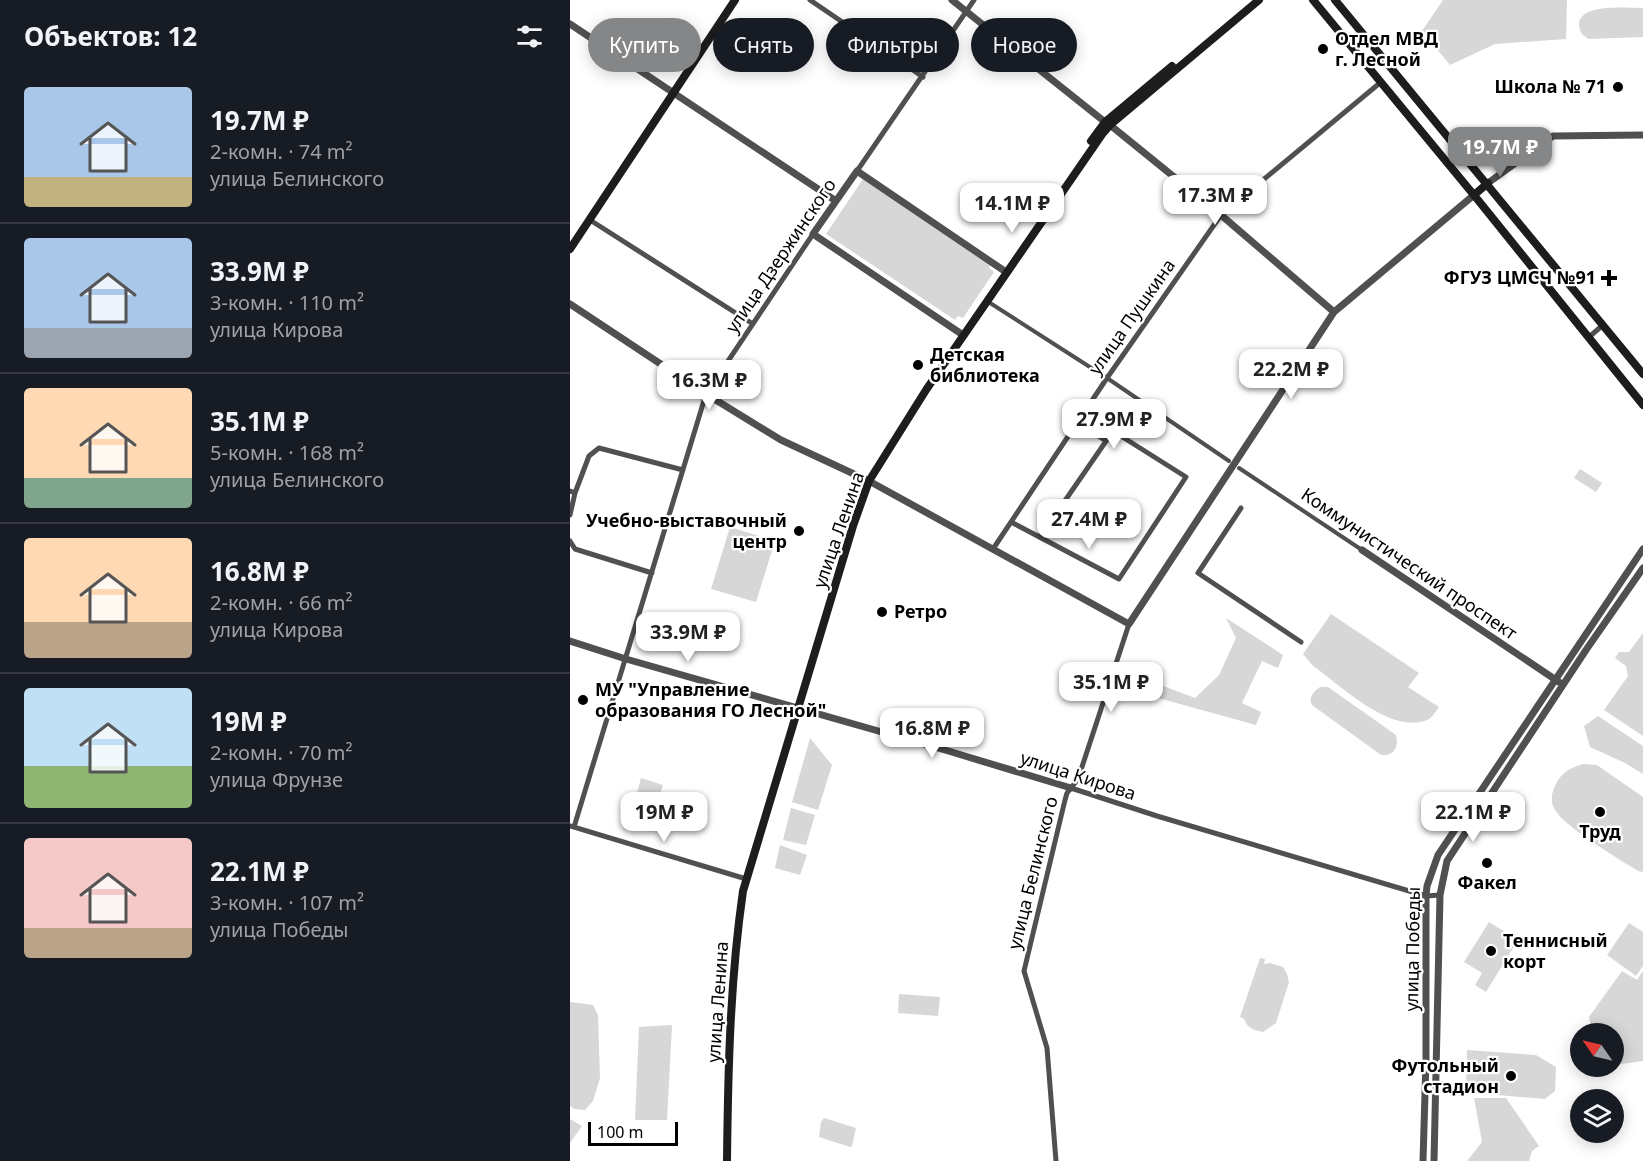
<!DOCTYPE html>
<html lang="ru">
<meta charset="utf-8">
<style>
:root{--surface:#171b24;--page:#20242c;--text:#f1f3f6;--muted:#9ea1a6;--line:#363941;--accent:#858687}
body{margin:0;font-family:"Noto Sans",sans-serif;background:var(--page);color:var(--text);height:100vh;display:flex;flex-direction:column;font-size:22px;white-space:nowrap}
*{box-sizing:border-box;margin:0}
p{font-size:20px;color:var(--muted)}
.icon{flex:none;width:33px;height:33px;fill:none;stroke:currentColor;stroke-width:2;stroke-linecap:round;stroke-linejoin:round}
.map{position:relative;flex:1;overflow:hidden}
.side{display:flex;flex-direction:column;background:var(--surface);width:570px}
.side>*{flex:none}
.hud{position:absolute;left:18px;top:18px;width:570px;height:54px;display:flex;gap:12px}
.needle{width:39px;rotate:304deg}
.controls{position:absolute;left:1000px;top:1023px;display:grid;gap:12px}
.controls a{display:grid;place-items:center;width:54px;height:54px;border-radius:50%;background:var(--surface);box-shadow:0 3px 15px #0003;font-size:30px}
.scale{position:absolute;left:18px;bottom:15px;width:90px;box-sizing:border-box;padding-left:6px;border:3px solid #000;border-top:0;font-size:16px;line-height:21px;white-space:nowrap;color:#000;-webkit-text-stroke:4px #fff;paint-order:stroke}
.price{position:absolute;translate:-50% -51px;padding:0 14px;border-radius:12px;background:#fff;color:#222;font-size:20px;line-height:39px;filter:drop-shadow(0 2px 3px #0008)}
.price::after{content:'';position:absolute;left:50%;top:36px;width:18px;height:14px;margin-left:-9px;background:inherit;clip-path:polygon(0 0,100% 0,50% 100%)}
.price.on{background:var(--accent);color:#fff}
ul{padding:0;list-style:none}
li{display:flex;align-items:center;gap:18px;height:150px;padding:0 24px}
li+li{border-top:2px solid var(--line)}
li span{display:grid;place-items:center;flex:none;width:168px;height:120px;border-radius:6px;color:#555}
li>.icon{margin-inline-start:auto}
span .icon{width:72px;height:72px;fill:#fffc;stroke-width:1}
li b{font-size:26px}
h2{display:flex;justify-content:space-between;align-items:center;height:72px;padding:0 24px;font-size:26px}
.tag{padding:0 21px;border-radius:27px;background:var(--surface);box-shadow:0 3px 15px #0003;font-size:21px;line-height:54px}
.tag.on{background:var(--accent);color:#fff}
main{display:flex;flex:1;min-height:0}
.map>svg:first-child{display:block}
.green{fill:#d7d7d7}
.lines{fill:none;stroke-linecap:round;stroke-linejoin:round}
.pedestrian{stroke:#505050;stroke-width:4}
.minor{stroke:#505050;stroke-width:5}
.tertiary{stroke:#505050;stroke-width:7}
.secondary{stroke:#1d1d1d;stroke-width:8}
.poi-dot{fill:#000;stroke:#fff;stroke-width:2}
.labels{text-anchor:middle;stroke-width:4.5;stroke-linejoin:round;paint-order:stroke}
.poi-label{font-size:18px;font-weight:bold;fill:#000;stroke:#fff;text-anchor:start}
.street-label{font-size:18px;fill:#000;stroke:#fff}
</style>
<main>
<section class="side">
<h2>Объектов: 12<svg class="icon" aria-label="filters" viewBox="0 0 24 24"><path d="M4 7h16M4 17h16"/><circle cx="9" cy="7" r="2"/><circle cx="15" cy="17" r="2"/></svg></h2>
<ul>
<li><span style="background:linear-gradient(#a9c7e8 75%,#c2b280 0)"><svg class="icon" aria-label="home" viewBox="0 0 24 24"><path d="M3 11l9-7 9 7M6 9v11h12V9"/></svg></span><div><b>19.7M ₽</b><p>2-комн. · 74 m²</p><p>улица Белинского</p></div></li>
<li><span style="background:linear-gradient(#a9c7e8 75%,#9aa5b1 0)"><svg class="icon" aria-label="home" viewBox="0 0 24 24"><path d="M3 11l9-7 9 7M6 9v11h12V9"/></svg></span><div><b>33.9M ₽</b><p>3-комн. · 110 m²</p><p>улица Кирова</p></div></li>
<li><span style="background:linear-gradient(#ffd9b3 75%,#7fa58c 0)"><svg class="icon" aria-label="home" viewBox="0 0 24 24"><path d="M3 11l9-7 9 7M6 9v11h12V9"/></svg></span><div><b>35.1M ₽</b><p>5-комн. · 168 m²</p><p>улица Белинского</p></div></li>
<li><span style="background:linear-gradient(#ffd9b3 70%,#b9a48a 0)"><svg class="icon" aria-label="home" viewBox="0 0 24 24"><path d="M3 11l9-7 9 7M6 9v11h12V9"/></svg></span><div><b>16.8M ₽</b><p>2-комн. · 66 m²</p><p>улица Кирова</p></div></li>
<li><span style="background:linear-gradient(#bfe0f5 65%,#8fb573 0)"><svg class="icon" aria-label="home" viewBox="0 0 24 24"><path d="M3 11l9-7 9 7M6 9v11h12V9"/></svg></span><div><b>19M ₽</b><p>2-комн. · 70 m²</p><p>улица Фрунзе</p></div></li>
<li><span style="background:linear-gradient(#f6c9c9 75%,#b9a48a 0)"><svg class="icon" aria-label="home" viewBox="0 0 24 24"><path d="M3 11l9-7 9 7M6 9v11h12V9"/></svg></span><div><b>22.1M ₽</b><p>3-комн. · 107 m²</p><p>улица Победы</p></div></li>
</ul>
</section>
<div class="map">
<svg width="1073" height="1161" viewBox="0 0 1073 1161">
<rect width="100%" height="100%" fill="#fff"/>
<path class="green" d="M 873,0 L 997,0 L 996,39 L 925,44 L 880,65 L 852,31 Z
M 1073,8 L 1073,37 L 1019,39 C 1013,36 1009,32 1009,24 C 1010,3 1057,8 1073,8 Z
M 293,179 L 421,264 L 419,268 L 424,272 L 393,318 L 388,316 L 385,320 L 256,234 Z
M 1010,469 L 1032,483 L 1026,492 L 1004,478 Z
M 160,527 L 205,541 L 186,602 L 141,589 Z
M 761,614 L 849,673 L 838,687 L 869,707 C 866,711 862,718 857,720 C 821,735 770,685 742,665 L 733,654 Z
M 656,618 L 713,655 L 708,668 L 692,661 L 672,703 L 691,712 L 686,725 L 552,688 L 557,663 C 575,663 580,669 588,684 L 625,698 L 649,675 L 666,638 Z
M 1073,633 L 1073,736 L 1034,710 L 1058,676 L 1056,666 L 1045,658 L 1049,652 L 1059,652 Z
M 750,687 L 758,687 L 826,735 C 829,747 824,756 811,755 L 742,705 C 738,697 744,691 750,687 Z
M 1028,716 L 1073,746 L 1073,774 L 1055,763 L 1020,747 L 1014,726 Z
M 240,738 L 262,765 L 248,810 L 222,802 Z
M 1013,764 L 1027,765 L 1073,797 L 1073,872 L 1068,871 C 1048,858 992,826 984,808 C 980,801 982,792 985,786 C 991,772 1000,768 1013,764 Z
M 71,778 L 93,785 L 84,815 L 63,808 Z
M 221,808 L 245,815 L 236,845 L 213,840 Z
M 210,845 L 237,855 L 230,875 L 205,868 Z
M 919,922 L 948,940 L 916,992 L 905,985 L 912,973 L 894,962 Z
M 1059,923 L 1073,932 L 1073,966 L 1066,976 L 1037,955 Z
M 690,958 L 695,959 L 694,964 L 700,963 L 713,967 L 717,974 L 719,982 L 706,1023 L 693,1032 C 684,1030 678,1029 674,1019 L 670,1017 Z
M 1052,971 L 1067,980 L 1073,971 L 1073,1061 L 1044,1065 L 1044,1034 L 1022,1033 L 1019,1017 Z
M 329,994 L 370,997 L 368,1016 L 328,1013 Z
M 0,1002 L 23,1005 L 28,1015 L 30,1078 L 23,1101 L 15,1110 L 4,1109 L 0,1106 Z
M 102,1025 L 97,1120 L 65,1120 L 69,1027 Z
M 897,1050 L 966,1055 L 986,1067 L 985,1091 L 975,1099 L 904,1093 L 896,1085 Z
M 904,1098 L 936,1098 L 969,1146 L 962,1151 L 959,1161 L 897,1161 L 912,1142 Z
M 254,1118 L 286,1128 L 282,1146 L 280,1147 L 249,1137 L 251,1122 Z
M 0,1119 L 12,1126 L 0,1143 Z"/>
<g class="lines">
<path class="pedestrian" d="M 417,301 L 537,378 L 659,461
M 669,468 L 792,550"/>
<path class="minor" d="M 240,0 L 353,77
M 287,171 L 404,0
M 20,220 L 183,324
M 1019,337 L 1033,325
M 508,422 L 536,441
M 0,491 L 5,493 L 19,456 L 29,448 L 113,470
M 671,508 L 628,573 L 731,642
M 0,515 L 5,493
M 441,522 C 477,541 513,560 549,579 L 616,477 L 543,431 L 470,537
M 0,541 L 5,549 L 82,573
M 423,549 L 537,378 L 651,215 L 811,82
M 501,788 L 587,816 L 856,896 L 870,895
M 0,826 L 173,878
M 4,827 L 136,394 L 243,234
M 486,1161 L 477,1048 L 454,971 L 495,800 L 497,793 L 508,779 L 559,624"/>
<path class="tertiary" d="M 382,0 L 535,122
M 0,24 L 266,201
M 540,125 L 651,215 L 764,312
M 918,183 L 983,136 L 1073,135
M 0,304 L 136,394 L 211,440 L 299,481 L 559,624 L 764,312 L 904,195
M 393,335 L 243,234 L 287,171 L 436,272
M 792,550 L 989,682
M 0,641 L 56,659 L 375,750 L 501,788
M 853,1161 L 856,1060 L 856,896 L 857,886 L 868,855 L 1073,549
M 864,1161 L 870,895 L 877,861 L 1016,650 L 1073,568"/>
<path class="secondary" d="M 743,0 L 908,200 L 1073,405
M 765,0 L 1073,374
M 521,141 L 535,122 L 602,66
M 904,195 L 918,183
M 0,249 L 165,0
M 157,1161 C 158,1070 160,981 173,891 L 283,526 L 299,481 L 356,390 L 533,133 L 540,125 L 689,0"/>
</g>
<g class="poi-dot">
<circle cx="753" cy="49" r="6"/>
<circle cx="1048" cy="87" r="6"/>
<path d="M1036 269h6v6h6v6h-6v6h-6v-6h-6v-6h6z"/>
<circle cx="348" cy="365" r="6"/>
<circle cx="229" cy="531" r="6"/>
<circle cx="312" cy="612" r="6"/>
<circle cx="13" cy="700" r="6"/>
<circle cx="1030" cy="812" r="6"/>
<circle cx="917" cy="863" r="6"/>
<circle cx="921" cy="951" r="6"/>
<circle cx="941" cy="1076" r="6"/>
</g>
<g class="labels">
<g class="poi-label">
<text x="765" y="45">Отдел МВД<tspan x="765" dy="21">г. Лесной</tspan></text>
<text x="1036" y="93" text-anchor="end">Школа № 71</text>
<text x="1026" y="284" text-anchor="end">ФГУЗ ЦМСЧ №91</text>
<text x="360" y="361">Детская<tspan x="360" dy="21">библиотека</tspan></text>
<text x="217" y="527" text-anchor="end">Учебно-выставочный<tspan x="217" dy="21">центр</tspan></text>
<text x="324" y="618">Ретро</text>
<text x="25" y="696">МУ "Управление<tspan x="25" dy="21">образования ГО Лесной"</tspan></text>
<text x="1030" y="838" text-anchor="middle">Труд</text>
<text x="917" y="889" text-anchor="middle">Факел</text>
<text x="933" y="947">Теннисный<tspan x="933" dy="21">корт</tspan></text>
<text x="929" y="1072" text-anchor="end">Футольный<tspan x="929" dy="21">стадион</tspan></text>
</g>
<g class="street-label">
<text transform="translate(211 256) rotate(-56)" y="6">улица Дзержинского</text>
<text transform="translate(562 317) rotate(-55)" y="6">улица Пушкина</text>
<text transform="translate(269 530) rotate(-71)" y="6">улица Ленина</text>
<text transform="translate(839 564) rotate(34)" y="6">Коммунистический проспект</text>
<text transform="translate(508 776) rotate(18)" y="6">улица Кирова</text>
<text transform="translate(463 873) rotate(-76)" y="6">улица Белинского</text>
<text transform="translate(843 949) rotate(-89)" y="6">улица Победы</text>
<text transform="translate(148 1002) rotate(-86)" y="6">улица Ленина</text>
</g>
</g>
</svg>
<div class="controls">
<a><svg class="needle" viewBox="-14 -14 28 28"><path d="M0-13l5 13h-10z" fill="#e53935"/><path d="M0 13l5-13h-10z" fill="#9ea1a6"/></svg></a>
<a><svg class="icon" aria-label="layers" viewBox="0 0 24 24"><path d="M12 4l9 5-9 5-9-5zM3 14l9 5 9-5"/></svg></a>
</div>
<div class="scale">100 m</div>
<b class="price on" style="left:930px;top:178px">19.7M ₽</b>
<b class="price" style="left:645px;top:226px">17.3M ₽</b>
<b class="price" style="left:442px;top:234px">14.1M ₽</b>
<b class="price" style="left:721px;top:400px">22.2M ₽</b>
<b class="price" style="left:139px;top:411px">16.3M ₽</b>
<b class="price" style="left:544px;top:450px">27.9M ₽</b>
<b class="price" style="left:519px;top:550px">27.4M ₽</b>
<b class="price" style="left:118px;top:663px">33.9M ₽</b>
<b class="price" style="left:541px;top:713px">35.1M ₽</b>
<b class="price" style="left:362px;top:759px">16.8M ₽</b>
<b class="price" style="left:94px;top:843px">19M ₽</b>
<b class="price" style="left:903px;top:843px">22.1M ₽</b>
<div class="hud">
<a class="tag on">Купить</a>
<a class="tag">Снять</a>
<a class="tag">Фильтры</a>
<a class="tag">Новое</a>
</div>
</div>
</main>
